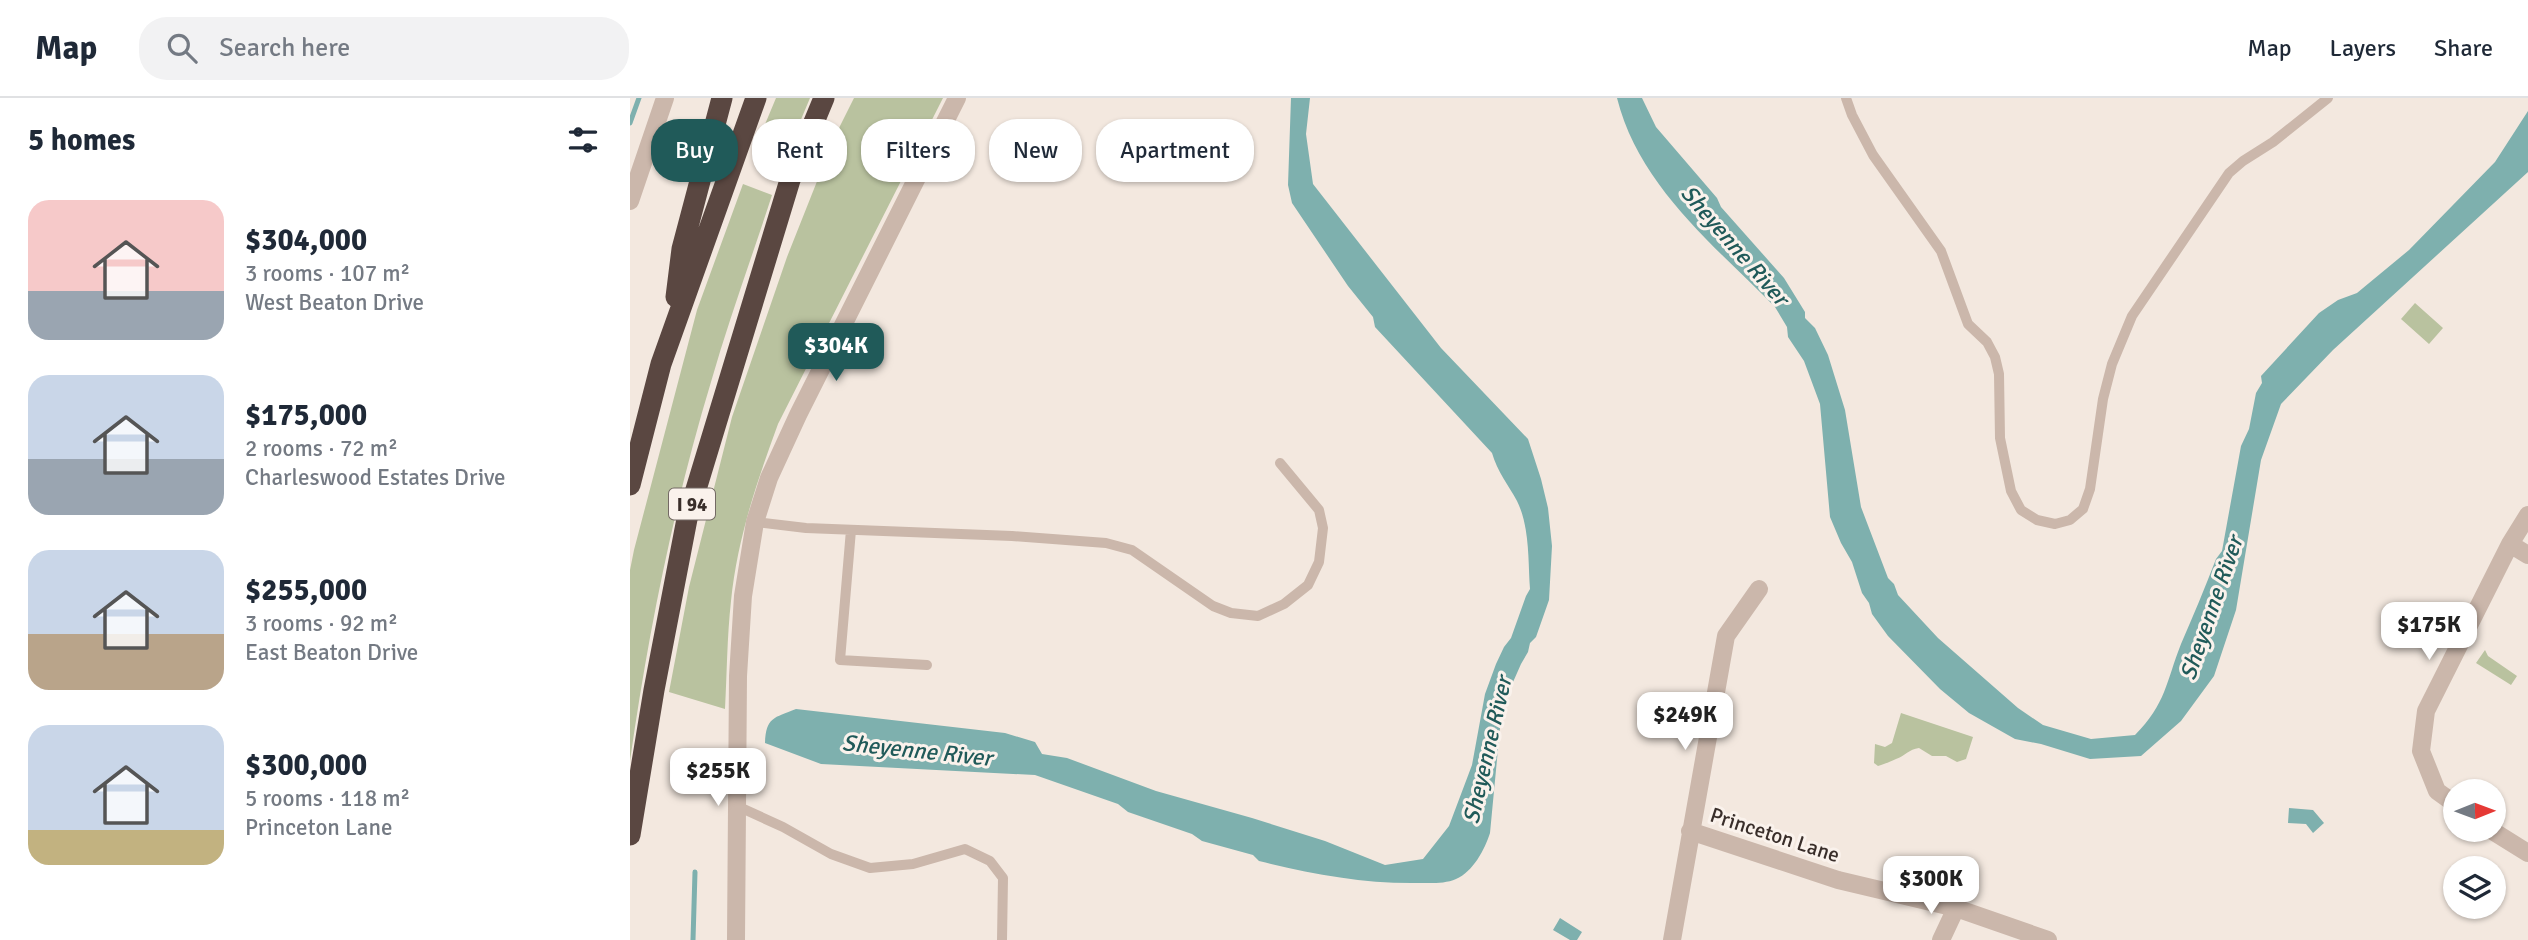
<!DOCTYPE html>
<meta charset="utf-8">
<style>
:root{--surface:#fff;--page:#f2f2f3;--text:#1f2937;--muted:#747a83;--line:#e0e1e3;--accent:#205a59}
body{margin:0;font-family:Signika,sans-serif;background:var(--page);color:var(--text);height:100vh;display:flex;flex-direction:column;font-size:26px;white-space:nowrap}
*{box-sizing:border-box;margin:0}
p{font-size:23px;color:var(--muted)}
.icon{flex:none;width:38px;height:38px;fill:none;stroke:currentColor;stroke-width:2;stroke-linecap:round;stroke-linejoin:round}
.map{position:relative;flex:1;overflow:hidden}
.details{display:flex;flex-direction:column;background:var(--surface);width:630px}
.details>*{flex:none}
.top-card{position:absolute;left:21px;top:21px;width:665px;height:63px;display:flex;gap:14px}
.needle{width:46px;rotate:89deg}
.controls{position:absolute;left:1813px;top:681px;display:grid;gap:14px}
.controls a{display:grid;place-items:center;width:63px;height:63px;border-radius:50%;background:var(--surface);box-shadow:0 2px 5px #0004;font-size:35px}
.price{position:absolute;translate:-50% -60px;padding:0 16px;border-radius:14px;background:#fff;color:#222;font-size:23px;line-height:46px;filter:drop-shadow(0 2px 4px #0008)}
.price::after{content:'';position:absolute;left:50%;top:42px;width:21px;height:16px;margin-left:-10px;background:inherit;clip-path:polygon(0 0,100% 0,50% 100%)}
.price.on{background:var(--accent);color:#fff}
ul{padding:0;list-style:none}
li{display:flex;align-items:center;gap:21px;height:175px;padding:0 28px}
li span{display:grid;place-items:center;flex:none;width:196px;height:140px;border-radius:21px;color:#555}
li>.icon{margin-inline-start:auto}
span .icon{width:84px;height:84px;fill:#fffc;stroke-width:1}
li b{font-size:30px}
h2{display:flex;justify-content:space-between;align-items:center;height:84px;padding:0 28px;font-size:30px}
.tag{padding:0 24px;border-radius:28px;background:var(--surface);box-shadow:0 2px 5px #0004;font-size:24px;line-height:63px}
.tag.on{background:var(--accent);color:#fff}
header{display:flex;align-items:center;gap:42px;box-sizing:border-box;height:98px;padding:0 35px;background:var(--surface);border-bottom:2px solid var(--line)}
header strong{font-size:33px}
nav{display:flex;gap:38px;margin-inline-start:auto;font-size:24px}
.search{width:490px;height:63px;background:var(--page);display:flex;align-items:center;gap:18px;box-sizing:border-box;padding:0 24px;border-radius:28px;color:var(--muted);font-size:26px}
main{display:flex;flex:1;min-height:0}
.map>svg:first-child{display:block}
.green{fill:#b9c29f}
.water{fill:#7eb0ae}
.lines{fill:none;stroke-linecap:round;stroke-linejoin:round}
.stream{stroke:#7eb0ae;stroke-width:5}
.service{stroke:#cbb7ab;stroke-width:10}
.minor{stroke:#cbb7ab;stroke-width:18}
.motorway{stroke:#5a4741;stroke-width:21}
.labels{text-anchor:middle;stroke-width:6;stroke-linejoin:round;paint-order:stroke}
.shield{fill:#faf2ec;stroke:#736964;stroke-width:2}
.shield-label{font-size:19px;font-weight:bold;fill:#392e2a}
.street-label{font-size:21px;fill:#392e2a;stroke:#faf2ec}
.water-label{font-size:23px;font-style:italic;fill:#205a59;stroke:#faf2ec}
</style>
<header>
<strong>Map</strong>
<div class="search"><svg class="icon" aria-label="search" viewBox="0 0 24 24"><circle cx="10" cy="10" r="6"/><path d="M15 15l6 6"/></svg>Search here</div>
<nav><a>Map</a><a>Layers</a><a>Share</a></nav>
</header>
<main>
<section class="details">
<h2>5 homes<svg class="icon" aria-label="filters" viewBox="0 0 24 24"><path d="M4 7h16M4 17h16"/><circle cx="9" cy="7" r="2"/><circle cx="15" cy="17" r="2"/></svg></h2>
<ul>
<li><span style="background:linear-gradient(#f6c9c9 65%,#9aa5b1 0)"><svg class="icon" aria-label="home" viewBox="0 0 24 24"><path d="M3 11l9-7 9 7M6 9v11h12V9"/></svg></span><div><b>$304,000</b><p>3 rooms · 107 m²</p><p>West Beaton Drive</p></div></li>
<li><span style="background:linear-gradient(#c9d6e8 60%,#9aa5b1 0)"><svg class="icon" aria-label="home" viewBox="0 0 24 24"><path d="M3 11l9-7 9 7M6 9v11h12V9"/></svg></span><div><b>$175,000</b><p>2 rooms · 72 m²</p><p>Charleswood Estates Drive</p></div></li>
<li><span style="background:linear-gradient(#c9d6e8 60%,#b9a48a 0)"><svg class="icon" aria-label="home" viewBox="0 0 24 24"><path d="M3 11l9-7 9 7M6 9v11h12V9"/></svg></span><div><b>$255,000</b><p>3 rooms · 92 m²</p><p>East Beaton Drive</p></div></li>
<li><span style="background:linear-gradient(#c9d6e8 75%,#c2b280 0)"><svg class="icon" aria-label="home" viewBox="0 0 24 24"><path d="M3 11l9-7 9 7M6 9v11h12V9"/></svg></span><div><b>$300,000</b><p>5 rooms · 118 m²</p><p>Princeton Lane</p></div></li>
</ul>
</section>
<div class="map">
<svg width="1898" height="842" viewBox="0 0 1898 842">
<rect width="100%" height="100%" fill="#f3e8df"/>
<path class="green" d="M 146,0 L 180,0 L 152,67 L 123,55 Z
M 224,0 L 313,0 L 148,326 C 127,383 107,442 101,503 C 97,539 97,575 95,611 L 39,594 L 59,489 L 102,319 L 157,159 L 205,38 Z
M 113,86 L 142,97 C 122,159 99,221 81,284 C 44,406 18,536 0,663 L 0,472 L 4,452 L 67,212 Z
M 1785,205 L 1813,230 L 1799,246 L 1771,221 Z
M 1855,552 L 1858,558 L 1887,578 L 1881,587 L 1846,565 Z
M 1271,615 L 1343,639 L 1336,661 L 1327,664 L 1316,658 L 1302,658 L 1289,650 C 1279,651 1275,658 1266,661 C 1259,664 1255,666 1248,668 L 1244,665 L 1245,646 L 1255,649 L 1262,645 Z"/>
<path class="water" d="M 661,0 L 680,0 L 676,36 L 683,86 L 811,250 L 898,341 L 911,381 L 918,410 L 922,448 L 919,502 L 906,539 L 900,545 L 898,554 L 891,566 L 872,609 L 860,735 C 855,751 843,774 826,781 C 815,786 800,785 789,785 C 735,786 681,776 629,763 L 623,757 L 572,743 L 562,736 L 498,714 L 488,706 L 405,677 L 191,666 L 135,645 C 136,619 144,620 166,611 L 375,635 L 405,644 L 412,656 L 437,660 L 526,693 L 622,720 L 695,743 L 755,767 L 793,761 L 819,728 L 842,667 L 855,596 L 866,566 L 874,549 L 881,540 L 896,498 L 900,491 C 898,464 900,429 887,403 C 879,388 867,373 862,355 L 745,229 L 743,219 L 718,188 L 662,105 L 658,87 Z
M 987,0 L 1012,0 L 1026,29 L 1087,100 L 1091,109 L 1154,180 L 1175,214 L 1175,220 L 1185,230 L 1198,257 L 1215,312 L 1231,409 L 1258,480 L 1264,486 L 1268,497 L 1308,540 L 1388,610 L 1413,627 L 1461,641 L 1505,637 C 1536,606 1536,584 1551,546 C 1563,518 1575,490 1586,461 L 1592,453 L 1611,348 L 1619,331 L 1626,295 L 1632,285 L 1631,278 L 1689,215 L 1708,202 L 1727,195 L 1779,152 L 1865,64 L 1898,13 L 1898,74 L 1703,252 L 1651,306 L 1631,362 L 1606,512 L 1584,578 L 1551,623 L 1511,658 L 1460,661 L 1411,646 L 1385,641 L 1339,615 L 1310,591 L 1258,538 L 1242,516 L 1239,505 L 1232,495 L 1222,464 L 1211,445 L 1200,419 L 1190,306 L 1174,263 L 1158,239 L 1157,229 L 1145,209 C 1084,147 1009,88 987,0 Z
M 1659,710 L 1683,712 L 1694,725 L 1683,735 L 1676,726 L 1658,725 Z
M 930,820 L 952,834 L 947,842 L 940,842 L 923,832 Z"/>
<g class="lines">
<path class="stream" d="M 0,25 L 9,0
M 63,842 L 65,774"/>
<path class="service" d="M 1216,0 L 1222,17 L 1243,57 L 1311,153 L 1338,226 L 1357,244 L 1365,259 L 1369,276 L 1370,340 L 1381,393 L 1391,412 L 1407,422 L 1425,426 L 1440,422 L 1453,411 L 1460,391 L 1473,301 L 1482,266 L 1502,218 L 1599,75 L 1613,63 L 1643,44 L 1698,0
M 125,424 L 176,430 L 382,438 L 476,445 L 502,452 L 583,508 L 601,515 L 628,518 L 654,506 L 678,487 L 689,464 L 693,430 L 689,412 L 650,365
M 221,432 L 210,562 L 297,567
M 107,708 L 153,729 L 201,756 L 240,770 L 283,766 L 335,751 L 360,763 L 373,780 L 372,842"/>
<path class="minor" d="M 0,103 L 35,0
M 1880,446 L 1898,457
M 1825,706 L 1807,693 L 1791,653 L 1796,613 L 1880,446 L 1898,417
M 1861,732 L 1898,755
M 1060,733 L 1208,782 L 1326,810 L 1418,842
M 106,842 L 108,578 L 113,498 L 125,424 L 139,380 L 168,317 L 327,0
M 1042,842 L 1096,538 L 1129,491
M 1311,842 L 1326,810"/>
<path class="motorway" d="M 46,199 L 52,151 L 92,0
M 0,387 L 31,266 L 126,0
M 0,737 L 24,592 L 57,421 L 160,82 L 194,0"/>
</g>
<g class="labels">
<rect class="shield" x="39" y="390.5" width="46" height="31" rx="5"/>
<g class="shield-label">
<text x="62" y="413">I 94</text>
</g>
<g class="street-label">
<text transform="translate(1145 737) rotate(18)" y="7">Princeton Lane</text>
</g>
<g class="water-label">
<text transform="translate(1105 147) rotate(49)" y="8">Sheyenne River</text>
<text transform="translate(1581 510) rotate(-71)" y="8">Sheyenne River</text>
<text transform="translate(287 652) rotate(6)" y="8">Sheyenne River</text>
<text transform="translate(857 652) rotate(-77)" y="8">Sheyenne River</text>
</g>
</g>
</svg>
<div class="controls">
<a><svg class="needle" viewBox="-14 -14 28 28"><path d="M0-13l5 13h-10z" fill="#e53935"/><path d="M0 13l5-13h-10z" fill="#747a83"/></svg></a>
<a><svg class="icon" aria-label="layers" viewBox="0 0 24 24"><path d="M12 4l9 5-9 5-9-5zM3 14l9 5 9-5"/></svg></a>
</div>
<b class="price on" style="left:206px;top:285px">$304K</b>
<b class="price" style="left:1799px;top:564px">$175K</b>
<b class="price" style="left:1055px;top:654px">$249K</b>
<b class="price" style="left:88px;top:710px">$255K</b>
<b class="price" style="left:1301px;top:818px">$300K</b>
<div class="top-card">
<a class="tag on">Buy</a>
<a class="tag">Rent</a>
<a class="tag">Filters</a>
<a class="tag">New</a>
<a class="tag">Apartment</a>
</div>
</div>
</main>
